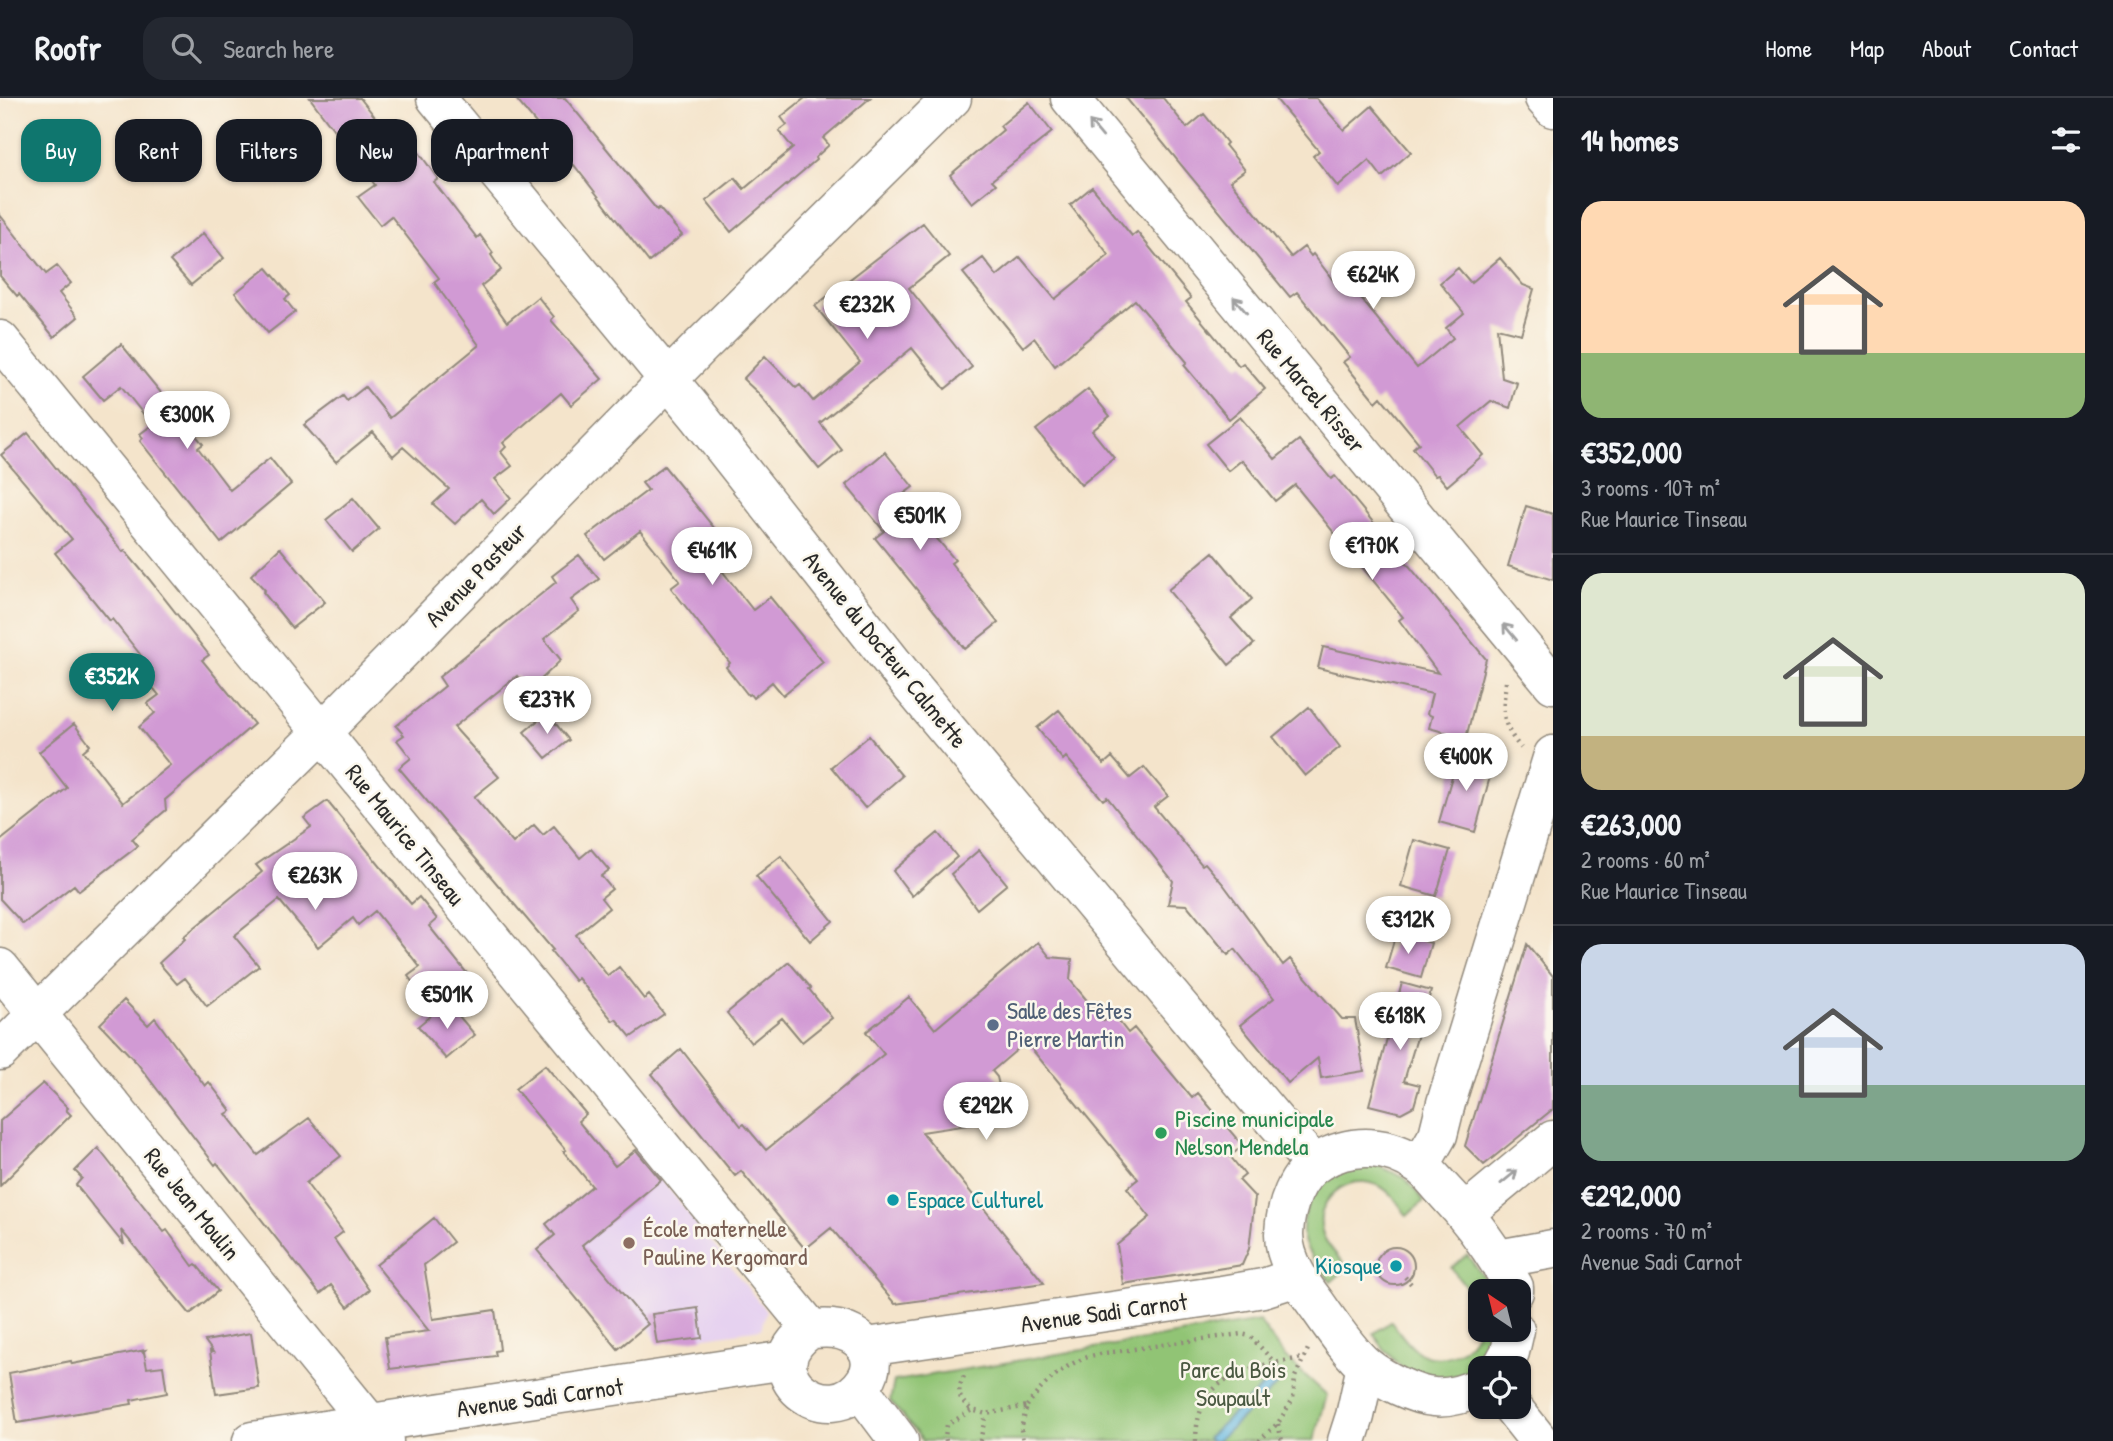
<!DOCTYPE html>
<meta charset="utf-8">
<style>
:root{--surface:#171b24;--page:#242831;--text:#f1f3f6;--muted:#9ea1a6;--line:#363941;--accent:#0f766e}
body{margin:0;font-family:"Patrick Hand",sans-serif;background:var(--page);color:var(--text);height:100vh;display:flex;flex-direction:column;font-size:26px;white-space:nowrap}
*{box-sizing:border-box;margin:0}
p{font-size:23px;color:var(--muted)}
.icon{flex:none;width:38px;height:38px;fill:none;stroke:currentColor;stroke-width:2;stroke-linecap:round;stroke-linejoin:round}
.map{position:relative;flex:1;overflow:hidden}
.drawer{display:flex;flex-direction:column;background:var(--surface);width:560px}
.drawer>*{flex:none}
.hud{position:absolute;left:21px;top:21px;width:665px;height:63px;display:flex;gap:14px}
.needle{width:46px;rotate:325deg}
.fabs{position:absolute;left:1468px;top:1181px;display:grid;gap:14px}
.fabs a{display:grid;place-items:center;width:63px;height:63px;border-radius:14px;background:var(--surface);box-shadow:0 2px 5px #0004;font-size:35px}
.price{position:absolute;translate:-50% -60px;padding:0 16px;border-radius:24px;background:#fff;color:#222;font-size:23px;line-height:46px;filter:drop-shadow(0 2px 4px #0008)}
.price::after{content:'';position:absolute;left:50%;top:42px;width:21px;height:16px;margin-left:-10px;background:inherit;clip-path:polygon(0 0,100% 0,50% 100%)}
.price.on{background:var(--accent);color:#fff}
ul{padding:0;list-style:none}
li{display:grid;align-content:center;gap:14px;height:371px;padding:0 28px}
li+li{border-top:2px solid var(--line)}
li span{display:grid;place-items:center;height:217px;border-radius:21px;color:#555}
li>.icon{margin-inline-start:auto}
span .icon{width:126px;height:126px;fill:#fffc;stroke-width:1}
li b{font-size:30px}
h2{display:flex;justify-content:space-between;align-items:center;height:84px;padding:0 28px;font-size:30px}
.pill{padding:0 24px;border-radius:21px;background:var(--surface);box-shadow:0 2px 5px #0004;font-size:24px;line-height:63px}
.pill.on{background:var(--accent);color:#fff}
header{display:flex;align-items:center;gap:42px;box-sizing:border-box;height:98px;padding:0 35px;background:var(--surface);border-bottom:2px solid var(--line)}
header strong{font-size:33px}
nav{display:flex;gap:38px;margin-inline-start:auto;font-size:24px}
.search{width:490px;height:63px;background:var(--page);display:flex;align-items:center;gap:18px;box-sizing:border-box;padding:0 24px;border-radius:21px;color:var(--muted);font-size:26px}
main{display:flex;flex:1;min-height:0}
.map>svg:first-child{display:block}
.built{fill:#e6d2f0}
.green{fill:#91c475;stroke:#5e7850;stroke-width:2}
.water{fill:#65b8e1;stroke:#487286;stroke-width:2}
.building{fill:#d19ad4}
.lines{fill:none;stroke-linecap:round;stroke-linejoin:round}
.minor-casing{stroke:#90887b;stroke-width:41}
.path{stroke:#90887b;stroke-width:4.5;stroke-dasharray:2 5;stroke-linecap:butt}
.minor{stroke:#fff;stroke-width:38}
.oneway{stroke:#a0a0a0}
.service-dot{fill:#5c6f8a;stroke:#fbf7ec;stroke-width:2.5}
.leisure-dot{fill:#2e9e5b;stroke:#fbf7ec;stroke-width:2.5}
.culture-dot{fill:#0f9aa8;stroke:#fbf7ec;stroke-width:2.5}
.education-dot{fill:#8d6e63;stroke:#fbf7ec;stroke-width:2.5}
.labels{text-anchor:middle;stroke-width:5;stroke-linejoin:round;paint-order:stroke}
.street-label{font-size:24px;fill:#2b2b2b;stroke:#fbf7ec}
.service-label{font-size:24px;fill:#4e5e75;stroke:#fbf7ec;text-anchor:start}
.leisure-label{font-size:24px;fill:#27864d;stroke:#fbf7ec;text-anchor:start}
.culture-label{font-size:24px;fill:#0d838f;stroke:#fbf7ec;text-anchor:start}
.education-label{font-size:24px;fill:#785e54;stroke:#fbf7ec;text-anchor:start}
.park-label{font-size:24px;fill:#4a5941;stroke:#fbf7ec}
</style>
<header>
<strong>Roofr</strong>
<div class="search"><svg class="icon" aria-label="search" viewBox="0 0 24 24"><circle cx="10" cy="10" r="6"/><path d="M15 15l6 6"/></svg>Search here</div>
<nav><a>Home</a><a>Map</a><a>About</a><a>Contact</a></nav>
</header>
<main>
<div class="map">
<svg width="1553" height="1343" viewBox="0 0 1553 1343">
<rect width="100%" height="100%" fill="#fbf7ec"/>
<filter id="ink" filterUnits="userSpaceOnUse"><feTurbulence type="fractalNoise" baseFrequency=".0143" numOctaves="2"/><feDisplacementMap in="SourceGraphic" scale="14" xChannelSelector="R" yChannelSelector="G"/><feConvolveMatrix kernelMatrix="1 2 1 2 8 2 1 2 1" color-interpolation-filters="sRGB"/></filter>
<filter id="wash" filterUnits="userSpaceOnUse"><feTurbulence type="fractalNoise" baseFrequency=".00686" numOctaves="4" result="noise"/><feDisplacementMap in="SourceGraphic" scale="28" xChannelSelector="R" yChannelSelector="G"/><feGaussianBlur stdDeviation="1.57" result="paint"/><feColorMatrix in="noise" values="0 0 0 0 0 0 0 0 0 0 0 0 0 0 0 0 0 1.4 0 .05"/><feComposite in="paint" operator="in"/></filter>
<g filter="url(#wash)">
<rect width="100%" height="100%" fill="#f4e4cb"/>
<path class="built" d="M 637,1051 L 766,1213 L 761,1231 L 657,1246 L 648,1227 L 618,1251 L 537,1152 L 555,1137 L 546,1126 Z"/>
<path class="green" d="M 1365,1061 L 1405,1080 L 1424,1103 L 1407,1118 C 1400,1108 1392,1095 1381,1089 C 1349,1071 1309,1104 1324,1139 C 1329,1150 1340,1160 1347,1170 L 1331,1184 C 1296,1141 1298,1140 1313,1087 Z
M 1467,1157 L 1494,1193 L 1480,1194 L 1480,1232 L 1498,1232 C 1494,1243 1490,1252 1482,1261 C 1463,1283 1425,1285 1402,1269 C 1390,1261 1382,1247 1373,1236 L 1391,1223 C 1399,1233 1408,1248 1420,1255 C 1446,1270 1483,1247 1479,1216 C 1477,1198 1462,1184 1451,1170 Z
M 1259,1223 L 1285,1259 L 1327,1297 L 1314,1343 L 923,1343 L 890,1303 L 894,1283 Z"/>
<path class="water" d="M 1278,1274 L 1284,1281 L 1217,1343 L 1210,1343 L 1207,1340 Z"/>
<g id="blocks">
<path class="building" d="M 310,0 L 360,0 L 387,34 L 389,33 L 401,48 L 407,43 L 416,55 L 418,53 L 438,81 L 434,84 L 477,140 L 480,137 L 493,155 L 491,157 L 501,172 L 481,188 L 507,224 L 538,199 L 554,219 L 551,222 L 602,281 L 571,307 L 561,295 L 503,345 L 506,349 L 501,354 L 512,368 L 495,381 L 511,400 L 494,416 L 481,401 L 455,426 L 433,406 L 449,391 L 403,349 L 393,358 L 373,334 L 336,364 L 304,327 L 343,298 L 347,303 L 365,289 L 390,320 L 479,247 L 434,184 L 439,180 L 391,118 L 380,127 L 358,99 L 375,87 Z
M 515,0 L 565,0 L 657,112 L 659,110 L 682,137 L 649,164 L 574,67 L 572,69 Z
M 805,0 L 870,0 L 823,40 L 829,47 L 815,60 L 816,62 L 731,134 L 706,103 L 735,80 L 744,91 L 793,50 L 779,33 L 787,27 L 781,19 Z
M 1126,0 L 1163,0 L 1187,30 L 1204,16 L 1227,45 L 1225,47 L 1245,72 L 1230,83 L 1291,159 L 1304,149 L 1311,158 L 1313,156 L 1343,195 L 1351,188 L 1417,270 L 1453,240 L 1446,230 L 1464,215 L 1440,185 L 1458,170 L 1471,185 L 1500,160 L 1523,187 L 1534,191 L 1521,236 L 1497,230 L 1502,280 L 1517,285 L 1510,310 L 1491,303 L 1460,329 L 1483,357 L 1447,388 L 1438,377 L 1435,378 L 1413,350 L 1419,345 L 1381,299 L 1376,304 L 1343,264 L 1350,259 L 1297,194 L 1290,199 Z
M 1275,0 L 1316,0 L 1344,32 L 1372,8 L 1411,54 L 1382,79 L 1369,62 L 1338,89 L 1313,58 L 1319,53 Z
M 1029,4 L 1052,34 L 992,82 L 996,86 L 972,105 L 950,77 L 1003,32 L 1000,28 Z
M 1092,89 L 1132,138 L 1137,134 L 1191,200 L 1186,204 L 1239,268 L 1243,265 L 1265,291 L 1229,321 L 1184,267 L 1187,264 L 1135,202 L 1055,268 L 1034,240 L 1023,249 L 963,175 L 983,160 L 997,178 L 1020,159 L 1055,201 L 1109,157 L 1070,107 Z
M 0,117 L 46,176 L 57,168 L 71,185 L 59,195 L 78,219 L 54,239 L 19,196 L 17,198 L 0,178 Z
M 923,125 L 949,158 L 909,190 L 972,269 L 945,291 L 912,250 L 820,325 L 842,352 L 819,371 L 758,295 L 743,281 L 765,258 L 796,290 L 800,287 L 813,303 L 860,264 L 815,208 Z
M 203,135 L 224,160 L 191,187 L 170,163 Z
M 267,170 L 290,197 L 285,201 L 295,214 L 268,235 L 235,195 Z
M 121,246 L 203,346 L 198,350 L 230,392 L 270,360 L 291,386 L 221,445 L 140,343 L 143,340 L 140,336 L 152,327 L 121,288 L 103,302 L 83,278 Z
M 1088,291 L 1110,318 L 1092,333 L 1114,360 L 1081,387 L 1036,332 Z
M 1240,319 L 1275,361 L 1299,342 L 1331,381 L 1335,378 L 1486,561 L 1466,640 L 1429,630 L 1432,618 L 1427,616 L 1432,596 L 1318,570 L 1323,549 L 1438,575 L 1399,522 L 1403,519 L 1295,387 L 1275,403 L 1242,362 L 1228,373 L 1206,346 Z
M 28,335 L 123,454 L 125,453 L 149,481 L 209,557 L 202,562 L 254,626 L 165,702 L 166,712 L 132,741 L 138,748 L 79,793 L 74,787 L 23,826 L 0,801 L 0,743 L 67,690 L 39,654 L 74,626 L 90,647 L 83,653 L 123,705 L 170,667 L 139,629 L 155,615 L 147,606 L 159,597 L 134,567 L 143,560 L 112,521 L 110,523 L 55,455 L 72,441 L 1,357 Z
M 885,354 L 913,389 L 901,398 L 955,462 L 951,465 L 998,525 L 965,551 L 875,440 L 884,433 L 846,387 Z
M 664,368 L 732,452 L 716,465 L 753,512 L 770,499 L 823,564 L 783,597 L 772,584 L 753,600 L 750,596 L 748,597 L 726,569 L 730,565 L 671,490 L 680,483 L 640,433 L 604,461 L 587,438 L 648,392 L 642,385 Z
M 353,400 L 379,431 L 352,454 L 326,422 Z
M 1526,408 L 1553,416 L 1553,482 L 1508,468 Z
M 280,450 L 325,504 L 292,530 L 263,494 L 265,492 L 251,477 Z
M 1213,454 L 1252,501 L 1231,520 L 1254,546 L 1229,567 L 1168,492 Z
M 579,457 L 599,481 L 571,502 L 579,513 L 544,541 L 561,562 L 529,593 L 517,578 L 454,629 L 499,679 L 474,699 L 513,745 L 534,727 L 543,737 L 554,728 L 580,760 L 591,751 L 609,772 L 601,778 L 612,791 L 601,800 L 609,810 L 576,837 L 608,878 L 619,869 L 644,901 L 649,897 L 664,916 L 631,939 L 616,921 L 613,923 L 578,880 L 575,883 L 551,853 L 553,852 L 399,670 L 411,660 L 397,642 L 404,637 L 396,628 L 445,588 L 439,579 L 556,484 L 552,478 Z
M 1309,609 L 1340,649 L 1305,678 L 1273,639 Z
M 1059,612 L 1104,666 L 1112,659 L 1130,680 L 1144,669 L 1168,698 L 1154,709 L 1202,767 L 1205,765 L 1223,786 L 1283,867 L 1290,861 L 1342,921 L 1355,921 L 1364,973 L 1321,980 L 1318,960 L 1288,985 L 1240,927 L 1274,900 L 1235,851 L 1228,857 L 1187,807 L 1168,806 L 1173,783 L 1107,699 L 1103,702 L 1066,659 L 1063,662 L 1037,630 Z
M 547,615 L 569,642 L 546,660 L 524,634 Z
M 869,638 L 902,678 L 865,710 L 831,669 Z
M 1459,654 L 1485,661 L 1482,672 L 1491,675 L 1475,734 L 1439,724 Z
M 327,703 L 411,806 L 419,799 L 437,821 L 429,828 L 470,879 L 431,910 L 408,878 L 420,869 L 375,813 L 358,827 L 353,820 L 318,849 L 279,802 L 234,838 L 259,868 L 207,908 L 185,880 L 177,886 L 159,865 L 185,841 L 183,839 L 262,774 L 256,767 L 311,729 L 304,720 Z
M 938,735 L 957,759 L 912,798 L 893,773 Z
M 1414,742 L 1450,752 L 1436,798 L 1401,788 Z
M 979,752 L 1007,786 L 977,811 L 951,776 Z
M 781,758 L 833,823 L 810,843 L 756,778 Z
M 1396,835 L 1431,845 L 1421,880 L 1386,870 Z
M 1038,844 L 1050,859 L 1072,861 L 1070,882 L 1104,923 L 1113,916 L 1128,935 L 1134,930 L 1192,1000 L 1198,995 L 1243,1048 L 1230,1058 L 1245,1077 L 1239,1082 L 1255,1099 L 1249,1151 L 1242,1167 L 1123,1186 L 1117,1147 L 1150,1119 L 1127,1090 L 1138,1081 L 1026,944 L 992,973 L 997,979 L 1007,1021 L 922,1034 L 1044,1185 L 895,1206 L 831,1130 L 805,1151 L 741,1073 L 735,1078 L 652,976 L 681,951 L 741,1028 L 744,1026 L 766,1052 L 884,956 L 866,934 L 909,899 L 935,931 Z
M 1527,846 L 1553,878 L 1553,1011 L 1484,1067 L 1465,1048 Z
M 789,864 L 811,890 L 809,891 L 832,920 L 802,944 L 782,920 L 751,945 L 727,915 Z
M 1402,885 L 1431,893 L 1404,983 L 1420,987 L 1414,1008 L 1401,1015 L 1369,1007 Z
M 124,902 L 148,927 L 155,920 L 205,988 L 209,984 L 231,1013 L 226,1016 L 258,1057 L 309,1020 L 341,1058 L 306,1085 L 343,1134 L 334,1141 L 369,1192 L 348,1209 L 331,1187 L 320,1196 L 217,1065 L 215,1067 L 137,965 L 100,926 Z
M 447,904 L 475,937 L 446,961 L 418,928 Z
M 545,967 L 586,1016 L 578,1023 L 615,1068 L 636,1052 L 661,1082 L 582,1147 L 648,1226 L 618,1251 L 537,1152 L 555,1137 L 546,1126 L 592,1088 L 563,1053 L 566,1052 L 515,991 Z
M 43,985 L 68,1010 L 66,1012 L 71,1017 L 0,1088 L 0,1023 Z
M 98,1050 L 164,1134 L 167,1132 L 193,1168 L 196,1166 L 218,1193 L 190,1216 L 121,1132 L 124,1147 L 76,1087 L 82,1080 L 75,1073 Z
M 434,1120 L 453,1144 L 424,1167 L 433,1221 L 495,1212 L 500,1252 L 495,1253 L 496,1258 L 390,1271 L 385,1239 L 429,1233 L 376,1167 Z
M1376 1168a19 19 0 1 1 38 0a19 19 0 1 1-38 0Z
M 698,1210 L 702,1240 L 657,1246 L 652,1216 Z
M 251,1235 L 259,1290 L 216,1296 L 210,1253 L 213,1254 L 205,1243 Z
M 145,1252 L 142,1255 L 144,1254 L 147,1270 L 163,1268 L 167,1295 L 131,1302 L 132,1306 L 17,1325 L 9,1275 L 71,1263 L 72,1266 Z"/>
</g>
</g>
<g filter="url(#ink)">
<use href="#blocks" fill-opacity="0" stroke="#90887b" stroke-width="2"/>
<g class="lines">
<g class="minor-casing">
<path id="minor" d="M 436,0 L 700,320 L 911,588 L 1277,1025 L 1314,1066
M 1070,0 L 1553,586
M 1544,0 L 1553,10
M 0,242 L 811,1231
M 0,870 L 384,1343
M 0,953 L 321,635 L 701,248 L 952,0
M 1420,1068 L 1438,1037 L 1446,1005 L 1553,657
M 1465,1115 L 1553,1042
M 1498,1161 L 1553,1151
M 811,1231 C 818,1231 826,1230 833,1231 C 859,1234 882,1257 865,1283 C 831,1337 746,1274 811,1231 Z
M 867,1249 L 1222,1197 L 1263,1190 L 1297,1179
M 1501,1270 L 1510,1254 L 1515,1232
M 1480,1289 C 1466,1295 1450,1301 1434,1299 C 1415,1298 1382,1281 1367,1269 C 1351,1257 1329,1224 1317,1207 C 1302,1187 1284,1163 1284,1136 C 1285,1110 1296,1076 1320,1063 C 1352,1044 1389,1046 1420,1068 C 1429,1074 1437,1086 1445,1094 C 1473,1123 1494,1154 1514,1189 L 1514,1194
M 860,1291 L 899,1343
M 1512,1309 L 1539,1343
M 252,1343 L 786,1262
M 1347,1343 L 1355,1318 L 1366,1268"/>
</g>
<path class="path" d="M 1506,584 C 1502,614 1501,626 1521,650
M 1405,1179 L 1412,1187
M 964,1278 C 956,1294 958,1301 972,1312
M 1027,1308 C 1041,1288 1061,1269 1085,1260 C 1098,1255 1114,1254 1128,1252 C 1166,1246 1203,1241 1241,1236 L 1250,1238 L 1275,1265
M 1278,1326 L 1282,1343
M 946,1343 L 945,1338 L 947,1327 L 972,1312 L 986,1316 L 1027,1308 L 1021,1331 L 1023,1343
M 980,1343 L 986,1316
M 1196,1343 C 1196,1276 1249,1269 1302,1260
M 1259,1343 L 1278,1325 L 1293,1301 L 1295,1279 L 1308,1251"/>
<use href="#minor" class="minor"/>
</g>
<defs><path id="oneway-shaft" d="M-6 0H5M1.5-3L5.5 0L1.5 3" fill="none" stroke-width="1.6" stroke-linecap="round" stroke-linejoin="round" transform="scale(1.75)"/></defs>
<g class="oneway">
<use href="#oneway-shaft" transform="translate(1096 31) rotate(-130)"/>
<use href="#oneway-shaft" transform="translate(1240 207) rotate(-130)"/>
<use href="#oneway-shaft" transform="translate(1510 534) rotate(-130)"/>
<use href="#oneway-shaft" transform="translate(1509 1079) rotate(-39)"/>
</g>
</g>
<circle class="service-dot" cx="993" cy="927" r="7"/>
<circle class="leisure-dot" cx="1161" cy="1035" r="7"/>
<g class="culture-dot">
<circle cx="893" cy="1102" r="7"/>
<circle cx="1396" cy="1168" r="7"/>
</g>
<circle class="education-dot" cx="629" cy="1145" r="7"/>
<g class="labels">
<g class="street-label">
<text transform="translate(1311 293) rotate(50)" y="8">Rue Marcel Risser</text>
<text transform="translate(476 477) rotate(-46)" y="8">Avenue Pasteur</text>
<text transform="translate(885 552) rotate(51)" y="8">Avenue du Docteur Calmette</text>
<text transform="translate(405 737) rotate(51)" y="8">Rue Maurice Tinseau</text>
<text transform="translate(192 1106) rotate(51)" y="8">Rue Jean Moulin</text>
<text transform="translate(1104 1215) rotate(-8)" y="8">Avenue Sadi Carnot</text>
<text transform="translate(540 1300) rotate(-8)" y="8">Avenue Sadi Carnot</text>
</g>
<g class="service-label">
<text x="1007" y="921">Salle des Fêtes<tspan x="1007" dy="28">Pierre Martin</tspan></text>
</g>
<g class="leisure-label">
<text x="1175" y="1029">Piscine municipale<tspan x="1175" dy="28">Nelson Mendela</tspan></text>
</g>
<g class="culture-label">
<text x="907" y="1110">Espace Culturel</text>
<text x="1382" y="1176" text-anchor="end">Kiosque</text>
</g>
<g class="education-label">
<text x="643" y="1139">École maternelle<tspan x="643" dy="28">Pauline Kergomard</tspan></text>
</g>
<g class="park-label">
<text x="1233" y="1280">Parc du Bois<tspan x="1233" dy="28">Soupault</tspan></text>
</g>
</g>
</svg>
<div class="fabs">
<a><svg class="needle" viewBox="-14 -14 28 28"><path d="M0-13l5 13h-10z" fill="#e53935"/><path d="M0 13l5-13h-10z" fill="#9ea1a6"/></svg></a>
<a><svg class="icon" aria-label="locate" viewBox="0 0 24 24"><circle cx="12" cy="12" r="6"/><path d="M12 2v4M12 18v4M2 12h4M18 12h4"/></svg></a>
</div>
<b class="price" style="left:1373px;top:213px">€624K</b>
<b class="price" style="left:867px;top:243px">€232K</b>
<b class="price" style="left:187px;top:353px">€300K</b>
<b class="price" style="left:920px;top:454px">€501K</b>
<b class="price" style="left:1372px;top:484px">€170K</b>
<b class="price" style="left:712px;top:489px">€461K</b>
<b class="price on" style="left:112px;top:615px">€352K</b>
<b class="price" style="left:547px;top:638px">€237K</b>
<b class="price" style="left:1466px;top:695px">€400K</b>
<b class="price" style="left:315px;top:814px">€263K</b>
<b class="price" style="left:1408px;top:858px">€312K</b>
<b class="price" style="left:447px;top:933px">€501K</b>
<b class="price" style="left:1400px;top:954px">€618K</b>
<b class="price" style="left:986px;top:1044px">€292K</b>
<div class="hud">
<a class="pill on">Buy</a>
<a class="pill">Rent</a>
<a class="pill">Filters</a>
<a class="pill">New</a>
<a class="pill">Apartment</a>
</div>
</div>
<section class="drawer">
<h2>14 homes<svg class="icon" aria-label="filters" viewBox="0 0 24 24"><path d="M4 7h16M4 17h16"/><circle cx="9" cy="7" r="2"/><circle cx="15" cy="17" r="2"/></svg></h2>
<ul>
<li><span style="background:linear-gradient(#ffd9b3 70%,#8fb573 0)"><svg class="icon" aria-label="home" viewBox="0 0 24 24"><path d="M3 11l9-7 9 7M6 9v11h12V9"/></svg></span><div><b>€352,000</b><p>3 rooms · 107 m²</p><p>Rue Maurice Tinseau</p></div></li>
<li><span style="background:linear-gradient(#dfe7d0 75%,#c2b280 0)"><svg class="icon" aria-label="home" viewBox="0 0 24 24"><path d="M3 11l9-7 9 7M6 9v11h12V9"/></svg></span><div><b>€263,000</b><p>2 rooms · 60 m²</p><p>Rue Maurice Tinseau</p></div></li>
<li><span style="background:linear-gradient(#c9d6e8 65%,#7fa58c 0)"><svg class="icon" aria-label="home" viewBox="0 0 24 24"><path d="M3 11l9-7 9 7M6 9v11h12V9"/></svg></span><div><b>€292,000</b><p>2 rooms · 70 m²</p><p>Avenue Sadi Carnot</p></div></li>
</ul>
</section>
</main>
